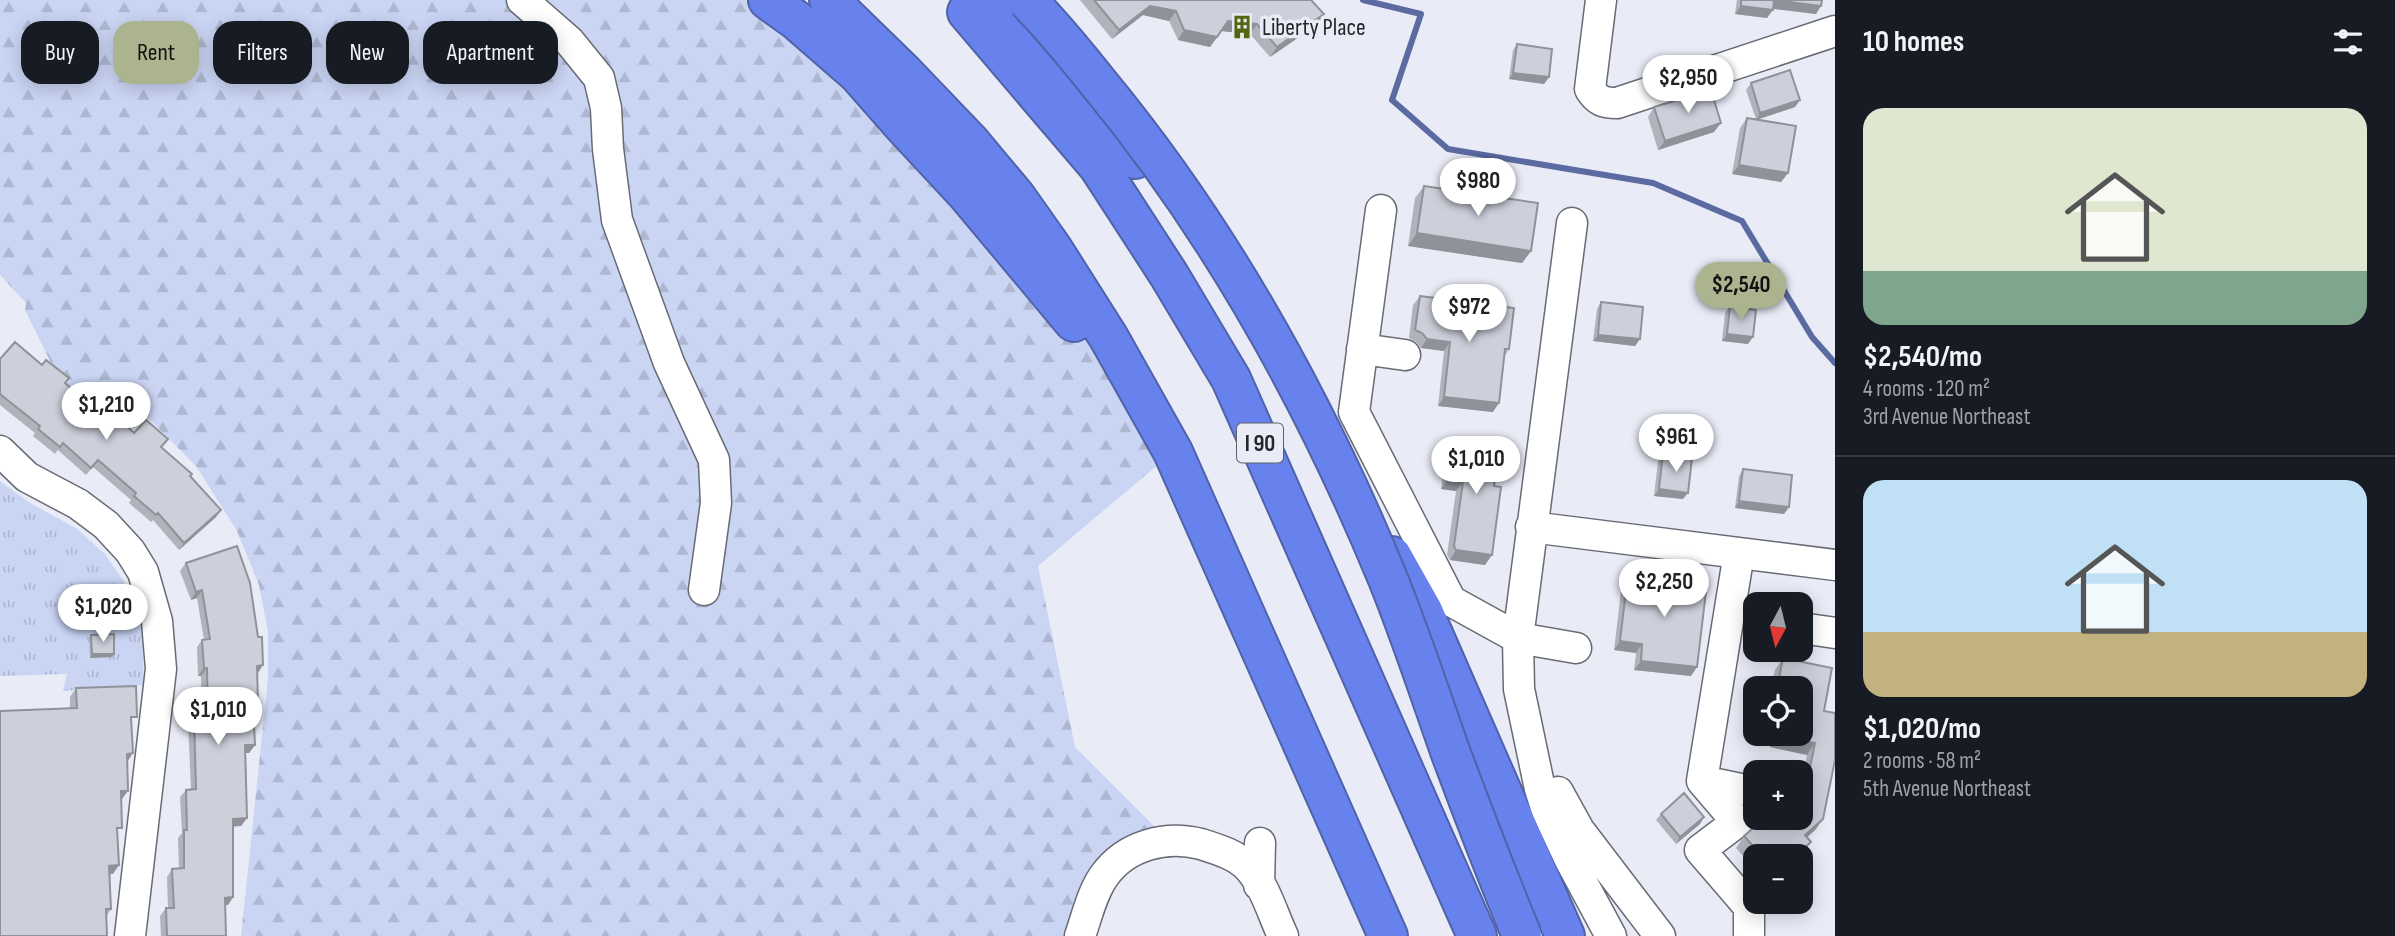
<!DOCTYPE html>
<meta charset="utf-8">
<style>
:root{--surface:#171b24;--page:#20242c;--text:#f1f3f6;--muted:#9ea1a6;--line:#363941;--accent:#abb48e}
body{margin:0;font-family:"Sofia Sans Condensed",sans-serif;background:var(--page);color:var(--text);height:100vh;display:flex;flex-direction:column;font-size:26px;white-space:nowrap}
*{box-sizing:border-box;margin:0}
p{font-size:23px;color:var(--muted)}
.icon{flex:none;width:38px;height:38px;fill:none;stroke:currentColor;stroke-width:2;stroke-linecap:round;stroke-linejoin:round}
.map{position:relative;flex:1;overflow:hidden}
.panel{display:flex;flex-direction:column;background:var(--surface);width:560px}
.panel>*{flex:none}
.top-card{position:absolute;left:21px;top:21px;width:665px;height:63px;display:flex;gap:14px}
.needle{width:46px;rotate:187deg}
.fabs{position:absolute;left:1743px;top:592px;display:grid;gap:14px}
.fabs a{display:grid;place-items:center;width:70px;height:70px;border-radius:14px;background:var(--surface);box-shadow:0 4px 18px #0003;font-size:35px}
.price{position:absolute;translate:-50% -60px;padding:0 16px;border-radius:24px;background:#fff;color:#222;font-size:23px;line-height:46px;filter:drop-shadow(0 2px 4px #0008)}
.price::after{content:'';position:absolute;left:50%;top:42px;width:21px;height:16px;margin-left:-10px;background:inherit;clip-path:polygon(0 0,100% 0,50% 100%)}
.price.on{background:var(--accent);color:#111}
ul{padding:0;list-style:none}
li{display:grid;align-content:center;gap:14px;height:371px;padding:0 28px}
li+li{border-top:2px solid var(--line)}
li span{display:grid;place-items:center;height:217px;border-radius:21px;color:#555}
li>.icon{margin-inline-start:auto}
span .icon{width:126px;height:126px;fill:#fffc;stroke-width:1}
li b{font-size:30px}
h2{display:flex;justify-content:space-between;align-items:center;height:84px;padding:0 28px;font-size:30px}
.tag{padding:0 24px;border-radius:21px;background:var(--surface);box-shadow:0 4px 18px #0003;font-size:24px;line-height:63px}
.tag.on{background:var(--accent);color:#111}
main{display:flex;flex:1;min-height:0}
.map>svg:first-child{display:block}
.forest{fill:url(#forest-firs)}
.park{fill:url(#park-tufts)}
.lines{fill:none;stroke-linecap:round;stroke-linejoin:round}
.stream{stroke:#5b6ba2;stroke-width:6}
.minor-casing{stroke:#686b74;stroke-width:33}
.highway-casing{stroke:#5062a8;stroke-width:42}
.minor{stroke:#fff;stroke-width:30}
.highway{stroke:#6882ed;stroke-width:38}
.highway-bridge-casing{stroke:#5062a8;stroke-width:42;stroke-linecap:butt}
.highway-bridge{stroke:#6882ed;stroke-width:38}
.wall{fill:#b0b3bc}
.shaded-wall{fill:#909299}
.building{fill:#cdd0db;stroke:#909299;stroke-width:2}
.labels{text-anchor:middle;stroke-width:7;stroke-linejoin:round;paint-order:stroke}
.shield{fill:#e9ecf7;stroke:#5f6167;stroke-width:2}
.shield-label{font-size:23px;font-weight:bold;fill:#242629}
.poi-label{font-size:24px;fill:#242629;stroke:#e9ecf7;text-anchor:start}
</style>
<main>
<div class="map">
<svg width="1835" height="936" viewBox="0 0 1835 936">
<defs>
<pattern id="forest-firs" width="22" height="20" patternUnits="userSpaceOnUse" patternTransform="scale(1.75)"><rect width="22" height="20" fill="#cad5f4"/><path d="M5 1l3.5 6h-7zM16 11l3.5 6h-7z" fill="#adb7d1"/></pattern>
<pattern id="park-tufts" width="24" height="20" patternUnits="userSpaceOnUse" patternTransform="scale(1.75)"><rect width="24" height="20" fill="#cad5f4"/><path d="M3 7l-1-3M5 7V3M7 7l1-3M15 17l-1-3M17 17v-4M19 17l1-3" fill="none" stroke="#adb7d1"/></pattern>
</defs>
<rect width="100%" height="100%" fill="#e9ecf7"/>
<path class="forest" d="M 0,0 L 748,0 L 786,28 L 1068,313 L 1173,452 L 1038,566 L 1075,747 L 1168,840 L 1140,847 L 1080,936 L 241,936 L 268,678 L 268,632 L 259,585 L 237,531 L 196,466 L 145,415 L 95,407 L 58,377 L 25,310 L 26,303 L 0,275 Z"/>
<path class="park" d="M 0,481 L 30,503 L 76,528 L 105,554 L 123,580 L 142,626 L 144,685 L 63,691 L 67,674 L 0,676 Z"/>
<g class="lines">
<path class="stream" d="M 1363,0 L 1421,14 L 1392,100 L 1448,149 L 1653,183 L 1742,221 L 1812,337 L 1835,363"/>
<g class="minor-casing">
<path id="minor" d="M 522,0 L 569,41 L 599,78 L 606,108 L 608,149 L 617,220 L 669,363 L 714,460 L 716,503 L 704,590
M 1601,0 L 1590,89 C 1597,101 1604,103 1617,103 L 1835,31
M 1381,210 L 1354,412 L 1451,601 L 1518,638 L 1576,648
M 1572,223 L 1518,638 L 1519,689 L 1540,789 L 1547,811 L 1570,860 L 1611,936
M 1362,349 L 1405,355
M 0,451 L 27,477 L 78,504 L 106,525 L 130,551 L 143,572 L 157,621 L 161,669 L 130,936
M 1531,527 L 1835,565
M 1801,628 L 1835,633
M 1702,781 L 1739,553
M 1702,781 L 1737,822 L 1700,850 L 1749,907 L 1749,936
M 1702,781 L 1755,792
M 1558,792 L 1579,830 L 1660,936
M 1259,885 L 1260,843
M 1080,936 C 1087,916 1092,893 1104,876 C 1126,845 1166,835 1201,844 C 1217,849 1237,855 1249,868 C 1265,886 1273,915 1283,936"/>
</g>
<g class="highway-casing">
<path id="highway" d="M 768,0 L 796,20 L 858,74 L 901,123 L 967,194 L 1074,322
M 829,0 L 902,71 L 970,142 L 1016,197 L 1052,248 L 1109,338 L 1173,452 L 1388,936
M 977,0 L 1021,33 L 1113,130 L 1135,159
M 967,12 L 1099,167 L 1169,275 L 1231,379 L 1477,936
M 1392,556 L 1423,611 L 1565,936"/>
</g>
<use href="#minor" class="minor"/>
<use href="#highway" class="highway"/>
<g class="highway-bridge-casing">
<path id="highway-bridge" d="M 1027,0 C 1053,27 1077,56 1100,85 C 1222,233 1315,402 1388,579 C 1411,636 1430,694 1450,751 C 1473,813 1497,875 1522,936"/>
</g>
<use href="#highway-bridge" class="highway-bridge"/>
</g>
<path class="wall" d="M 1080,0 L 1311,0 L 1318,24 L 1270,57 L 1250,34 L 1222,31 L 1210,47 L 1178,40 L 1169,21 L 1143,15 L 1112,39 Z
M 1737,0 L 1822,0 L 1816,14 L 1773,9 L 1767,18 L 1735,14 Z
M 1517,44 L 1549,77 L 1544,84 L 1509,79 L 1513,50 Z
M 1751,83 L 1800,100 L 1795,107 L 1756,120 L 1788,173 L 1781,182 L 1732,174 L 1740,128 L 1747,118 L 1756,119 L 1746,90 Z
M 1654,107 L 1714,132 L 1658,150 L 1648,117 Z
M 1424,186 L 1531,251 L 1522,263 L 1408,246 L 1415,198 Z
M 1420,296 L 1509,349 L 1504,357 L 1493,412 L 1438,406 L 1444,351 L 1421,348 L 1416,342 L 1409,338 L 1413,305 Z
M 1601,302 L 1640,339 L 1635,346 L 1593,341 L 1597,309 Z
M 1730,306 L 1748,344 L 1722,341 L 1725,313 Z
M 0,359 L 42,365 L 103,415 L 162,448 L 190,476 L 216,517 L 179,550 L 153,520 L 151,522 L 129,503 L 131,500 L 93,467 L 86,475 L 58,450 L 55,454 L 33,436 L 35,433 L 0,405 Z
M 1454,440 L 1494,486 L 1485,565 L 1450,560 L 1447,555 L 1456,491 L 1441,489 L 1447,450 Z
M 1663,454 L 1683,499 L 1654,496 L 1658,461 Z
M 1743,469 L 1789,507 L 1784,514 L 1735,508 L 1739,476 Z
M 186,563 L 258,673 L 253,710 L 255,745 L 249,753 L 246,753 L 247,818 L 241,826 L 233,826 L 233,897 L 228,905 L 225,905 L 226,936 L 161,936 L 160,916 L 166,908 L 168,908 L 167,877 L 172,869 L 179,869 L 178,838 L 182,833 L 180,797 L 186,790 L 191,789 L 188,724 L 194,716 L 202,716 L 201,676 L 198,676 L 197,647 L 202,640 L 204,640 L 197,598 L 191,600 L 180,571 Z
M 1628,574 L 1691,676 L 1634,670 L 1636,653 L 1614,650 L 1622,583 Z
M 91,635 L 114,654 L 112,657 L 90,658 L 89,638 Z
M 1783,658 L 1824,711 L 1823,819 L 1815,830 L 1807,837 L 1811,842 L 1800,856 L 1755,856 L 1755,869 L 1736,848 L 1744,836 L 1793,821 L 1794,817 L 1801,817 L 1801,784 L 1807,755 L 1770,747 L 1773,733 L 1801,733 L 1801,688 L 1771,688 L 1775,670 Z
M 76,688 L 131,725 L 133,753 L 127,761 L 122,799 L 121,800 L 113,874 L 110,874 L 111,909 L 106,917 L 70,708 L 70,697 Z
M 1661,814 L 1704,817 L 1700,824 L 1676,844 L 1656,820 Z"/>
<path class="shaded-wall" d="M 1774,0 L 1821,6 L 1816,14 L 1768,8 Z
M 1150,6 L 1176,11 L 1169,21 L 1143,15 L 1112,39 L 1119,30 Z
M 1741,6 L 1773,10 L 1767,18 L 1735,14 Z
M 1324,14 L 1318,24 L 1270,57 L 1277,47 Z
M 1228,21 L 1257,24 L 1250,34 L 1221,31 Z
M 1184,30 L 1217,37 L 1210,47 L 1178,40 Z
M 1513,73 L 1549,77 L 1544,84 L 1509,79 Z
M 1800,100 L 1795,107 L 1756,120 L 1760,113 Z
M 1721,123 L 1714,132 L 1658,150 L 1665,141 Z
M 1739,165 L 1788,173 L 1781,182 L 1732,174 Z
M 1417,233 L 1531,251 L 1522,263 L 1408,246 Z
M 1727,334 L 1753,337 L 1748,344 L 1722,341 Z
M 1598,335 L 1640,339 L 1635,346 L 1593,341 Z
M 1427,339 L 1450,342 L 1444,351 L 1421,348 Z
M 1444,397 L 1499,403 L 1493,412 L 1438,406 Z
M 1448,479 L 1463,482 L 1456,491 L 1441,489 Z
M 1659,489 L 1688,493 L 1683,499 L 1654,496 Z
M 1739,501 L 1789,507 L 1784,514 L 1735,508 Z
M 221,510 L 216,517 L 179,550 L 184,543 Z
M 1456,550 L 1492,555 L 1485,565 L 1450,560 Z
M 202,590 L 197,598 L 191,600 L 196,592 Z
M 1620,641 L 1642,644 L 1636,653 L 1614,650 Z
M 92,654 L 114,654 L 112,657 L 90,658 Z
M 1641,661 L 1697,667 L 1691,676 L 1634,670 Z
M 263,665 L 258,673 L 252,673 L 257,666 Z
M 204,668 L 207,668 L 201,676 L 198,676 Z
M 1778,683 L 1789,685 L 1787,688 L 1774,688 Z
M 1778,735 L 1815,743 L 1807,755 L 1770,747 Z
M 245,745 L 255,745 L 249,753 L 240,753 Z
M 133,753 L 127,762 L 127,754 Z
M 121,791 L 128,791 L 122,799 L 115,800 Z
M 1704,817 L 1700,824 L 1676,844 L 1680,837 Z
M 247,818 L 241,826 L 228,827 L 233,819 Z
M 1823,819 L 1815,830 L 1797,847 L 1805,835 Z
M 1811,842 L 1803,853 L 1800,856 L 1795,856 Z
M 119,865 L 113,874 L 103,874 L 109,866 Z
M 233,897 L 228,905 L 219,905 L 225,898 Z"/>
<path class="building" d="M 1094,0 L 1311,0 L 1324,14 L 1277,47 L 1257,24 L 1228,21 L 1217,37 L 1184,30 L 1176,11 L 1150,6 L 1119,30 Z
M 1741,0 L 1822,0 L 1821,6 L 1774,0 L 1773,10 L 1741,6 Z
M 1517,44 L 1552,49 L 1549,77 L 1513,73 Z
M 1790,70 L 1800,100 L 1760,113 L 1751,83 Z
M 1711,90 L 1721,123 L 1665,141 L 1654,107 Z
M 1747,118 L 1796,126 L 1788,173 L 1739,165 Z
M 1424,186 L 1538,203 L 1531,251 L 1417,233 Z
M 1420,296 L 1514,308 L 1509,349 L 1505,349 L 1499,403 L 1444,397 L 1450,342 L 1427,339 L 1422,333 L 1415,330 Z
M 1601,302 L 1643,307 L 1640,339 L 1598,335 Z
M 1730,306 L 1756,310 L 1753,337 L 1727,334 Z
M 15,342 L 42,365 L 46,360 L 69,378 L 65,383 L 103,415 L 108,409 L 134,433 L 146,420 L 168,439 L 161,447 L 192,474 L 190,476 L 221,510 L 184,543 L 158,513 L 156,515 L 134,496 L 136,493 L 98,460 L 91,468 L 63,443 L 60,447 L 38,429 L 40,426 L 0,394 L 0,359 Z
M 1454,440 L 1500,448 L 1494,486 L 1501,487 L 1492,555 L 1456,550 L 1454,546 L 1463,482 L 1448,479 Z
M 1663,454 L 1692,458 L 1688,493 L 1659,489 Z
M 1743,469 L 1792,475 L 1789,507 L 1739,501 Z
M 237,546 L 250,583 L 258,637 L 262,637 L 263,665 L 257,666 L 258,704 L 253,704 L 255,745 L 245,745 L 247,818 L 233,819 L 233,897 L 225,898 L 226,936 L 167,936 L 166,908 L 174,908 L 172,869 L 184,868 L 184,830 L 187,830 L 186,790 L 196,789 L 194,716 L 208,716 L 207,668 L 204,668 L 202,640 L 210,639 L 202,590 L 196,592 L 186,563 Z
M 1628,574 L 1707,583 L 1697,667 L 1641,661 L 1642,644 L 1620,641 Z
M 114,634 L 114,654 L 92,654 L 91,635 Z
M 1783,658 L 1832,668 L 1824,711 L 1835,713 L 1835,760 L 1823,819 L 1805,835 L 1811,842 L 1795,856 L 1762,856 L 1744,836 L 1766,817 L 1790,817 L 1798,826 L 1800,817 L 1801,817 L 1801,811 L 1815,743 L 1778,735 L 1779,733 L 1801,733 L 1801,688 L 1788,688 L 1789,685 L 1778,683 Z
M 136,686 L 137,717 L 131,717 L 133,753 L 127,754 L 128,791 L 121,791 L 122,828 L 117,828 L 119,865 L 109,866 L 111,909 L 106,909 L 107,936 L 0,936 L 0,711 L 77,708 L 76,688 Z
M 1684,793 L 1704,817 L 1680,837 L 1661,814 Z"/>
<defs>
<g id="building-bare" transform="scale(1.89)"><path d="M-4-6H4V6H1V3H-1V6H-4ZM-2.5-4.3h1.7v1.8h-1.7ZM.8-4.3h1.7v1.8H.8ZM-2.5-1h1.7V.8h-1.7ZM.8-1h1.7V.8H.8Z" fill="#55660f" stroke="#e9ecf7" stroke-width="2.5" paint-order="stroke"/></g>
</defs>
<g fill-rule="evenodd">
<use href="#building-bare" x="1242" y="27"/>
</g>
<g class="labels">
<rect class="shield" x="1237" y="423.5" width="46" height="39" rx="5"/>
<g class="shield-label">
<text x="1260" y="451">I 90</text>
</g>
<g class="poi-label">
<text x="1262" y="35">Liberty Place</text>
</g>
</g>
</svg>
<div class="fabs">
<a><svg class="needle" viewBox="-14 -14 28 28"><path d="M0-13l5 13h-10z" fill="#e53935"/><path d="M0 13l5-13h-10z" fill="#9ea1a6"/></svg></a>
<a><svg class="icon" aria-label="locate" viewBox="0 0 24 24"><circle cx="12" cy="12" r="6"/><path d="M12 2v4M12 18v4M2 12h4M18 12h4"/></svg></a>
<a>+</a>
<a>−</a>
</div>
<b class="price" style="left:1688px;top:115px">$2,950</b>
<b class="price" style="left:1478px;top:218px">$980</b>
<b class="price on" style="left:1741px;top:322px">$2,540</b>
<b class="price" style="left:1469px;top:344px">$972</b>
<b class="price" style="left:106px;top:442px">$1,210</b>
<b class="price" style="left:1676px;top:474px">$961</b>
<b class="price" style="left:1476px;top:496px">$1,010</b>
<b class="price" style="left:1664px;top:619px">$2,250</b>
<b class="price" style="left:103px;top:644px">$1,020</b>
<b class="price" style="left:218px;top:747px">$1,010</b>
<div class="top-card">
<a class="tag">Buy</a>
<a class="tag on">Rent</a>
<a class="tag">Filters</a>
<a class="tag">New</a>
<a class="tag">Apartment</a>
</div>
</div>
<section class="panel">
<h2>10 homes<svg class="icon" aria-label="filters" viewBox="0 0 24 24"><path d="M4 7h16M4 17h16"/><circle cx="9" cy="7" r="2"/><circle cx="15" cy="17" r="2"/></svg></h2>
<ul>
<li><span style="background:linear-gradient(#dfe7d0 75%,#7fa58c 0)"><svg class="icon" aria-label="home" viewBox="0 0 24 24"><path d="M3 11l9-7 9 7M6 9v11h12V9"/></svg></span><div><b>$2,540/mo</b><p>4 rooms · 120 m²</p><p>3rd Avenue Northeast</p></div></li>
<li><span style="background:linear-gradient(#bfe0f5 70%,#c2b280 0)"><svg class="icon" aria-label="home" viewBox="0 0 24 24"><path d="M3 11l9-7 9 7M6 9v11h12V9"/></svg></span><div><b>$1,020/mo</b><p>2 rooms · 58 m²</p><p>5th Avenue Northeast</p></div></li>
</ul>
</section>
</main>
